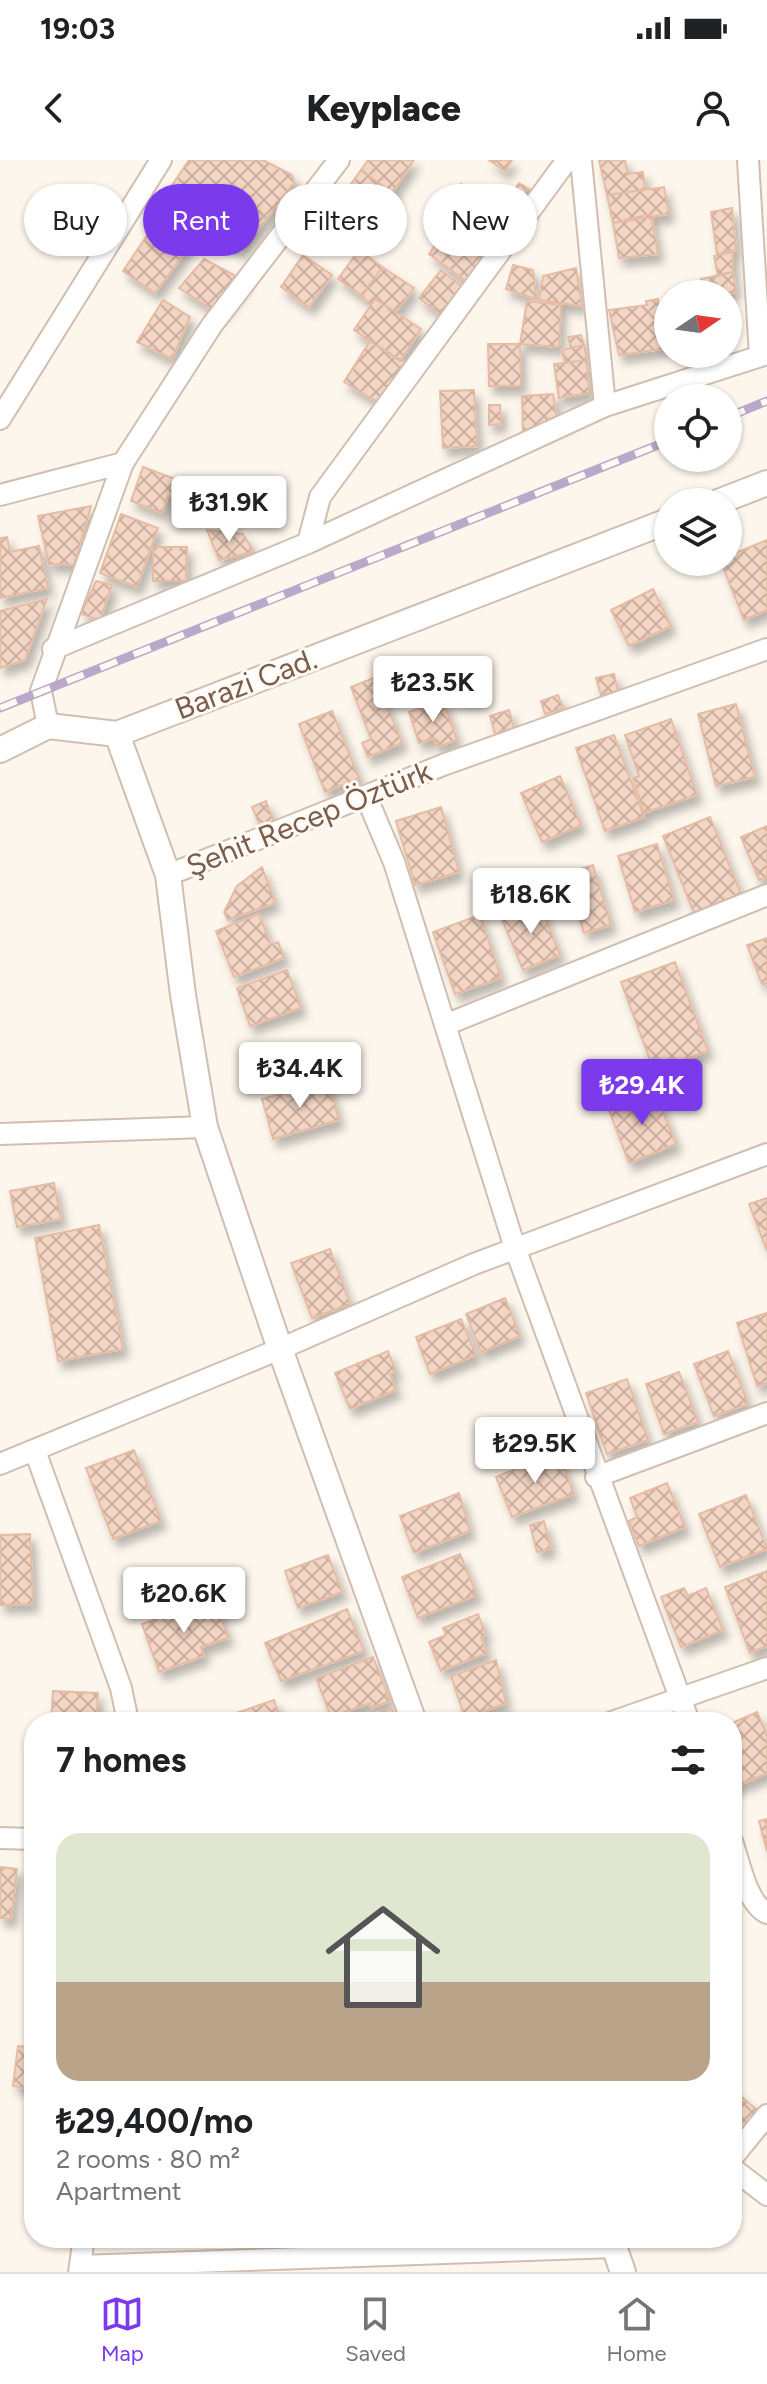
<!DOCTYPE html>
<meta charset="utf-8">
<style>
:root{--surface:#fff;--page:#f6f6f6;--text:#202124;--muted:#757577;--line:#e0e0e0;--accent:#7c3aed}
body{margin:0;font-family:Figtree,sans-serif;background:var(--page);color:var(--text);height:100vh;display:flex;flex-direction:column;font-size:30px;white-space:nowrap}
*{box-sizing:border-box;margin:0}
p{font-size:26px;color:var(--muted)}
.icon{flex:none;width:44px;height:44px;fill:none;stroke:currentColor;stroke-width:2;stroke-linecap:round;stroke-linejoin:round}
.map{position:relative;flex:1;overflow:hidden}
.sheet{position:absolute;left:24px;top:1552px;width:718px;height:536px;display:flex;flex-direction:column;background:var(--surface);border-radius:32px;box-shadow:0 2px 6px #0004}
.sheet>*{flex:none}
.top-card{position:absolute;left:24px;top:24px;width:720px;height:72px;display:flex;gap:16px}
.needle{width:52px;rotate:77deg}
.tools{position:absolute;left:654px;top:120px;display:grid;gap:16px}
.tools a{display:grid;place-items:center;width:88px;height:88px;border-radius:50%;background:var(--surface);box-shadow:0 2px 6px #0004;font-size:40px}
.price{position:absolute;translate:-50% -68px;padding:0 18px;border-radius:8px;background:#fff;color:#222;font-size:26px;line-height:52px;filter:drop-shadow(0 2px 4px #0008)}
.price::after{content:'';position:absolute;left:50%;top:48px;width:24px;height:18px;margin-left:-12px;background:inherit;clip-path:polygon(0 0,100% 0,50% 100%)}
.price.active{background:var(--accent);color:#fff}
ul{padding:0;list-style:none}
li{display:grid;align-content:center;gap:16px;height:424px;padding:0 32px}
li+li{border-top:2px solid var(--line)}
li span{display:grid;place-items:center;height:248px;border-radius:24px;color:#555}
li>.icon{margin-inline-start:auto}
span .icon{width:144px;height:144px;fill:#fffc;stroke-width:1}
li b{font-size:34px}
h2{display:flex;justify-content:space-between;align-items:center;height:96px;padding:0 32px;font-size:34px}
.tag{padding:0 28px;border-radius:36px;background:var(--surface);box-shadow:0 2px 6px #0004;font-size:28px;line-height:72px}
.tag.active{background:var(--accent);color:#fff}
.status{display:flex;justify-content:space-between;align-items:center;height:56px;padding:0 40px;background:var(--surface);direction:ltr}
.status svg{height:22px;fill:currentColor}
header{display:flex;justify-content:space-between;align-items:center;height:104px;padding:0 32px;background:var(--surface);font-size:36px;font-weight:800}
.tab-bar{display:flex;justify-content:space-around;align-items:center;height:112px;border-top:2px solid var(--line);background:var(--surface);font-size:22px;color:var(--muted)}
.tab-bar a{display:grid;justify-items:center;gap:4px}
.tab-bar .active{color:var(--accent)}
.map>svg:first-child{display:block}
.building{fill:url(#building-cross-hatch);stroke:#e6bba3;stroke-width:2;filter:url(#shadow)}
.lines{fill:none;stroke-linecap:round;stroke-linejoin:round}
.minor-casing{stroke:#d1beb0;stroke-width:24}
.tertiary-casing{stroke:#d1beb0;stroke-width:28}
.minor{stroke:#fff;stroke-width:20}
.tertiary{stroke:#fff;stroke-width:24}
.rail-casing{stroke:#b9a8c9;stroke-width:9}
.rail{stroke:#fffaf3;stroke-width:6;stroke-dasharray:18;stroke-linecap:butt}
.labels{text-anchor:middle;stroke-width:6;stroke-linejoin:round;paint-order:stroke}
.street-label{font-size:30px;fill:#7a5c4d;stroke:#fffaf3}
</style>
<div class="status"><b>19:03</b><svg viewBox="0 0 49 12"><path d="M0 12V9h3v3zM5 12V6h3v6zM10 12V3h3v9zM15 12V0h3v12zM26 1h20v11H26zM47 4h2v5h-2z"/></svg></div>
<header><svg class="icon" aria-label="back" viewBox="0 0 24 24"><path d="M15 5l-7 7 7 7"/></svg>Keyplace<svg class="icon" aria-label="person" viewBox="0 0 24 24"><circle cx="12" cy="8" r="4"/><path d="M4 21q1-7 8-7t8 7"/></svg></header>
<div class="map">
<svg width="767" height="2112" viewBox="0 0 767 2112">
<defs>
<pattern id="building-cross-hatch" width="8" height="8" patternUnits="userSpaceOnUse" patternTransform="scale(2)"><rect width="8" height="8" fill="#f3d5c3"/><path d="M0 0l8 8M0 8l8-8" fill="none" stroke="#cab0a1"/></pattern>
<filter id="shadow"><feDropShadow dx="5" dy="8" stdDeviation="4" flood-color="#0004"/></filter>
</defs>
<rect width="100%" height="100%" fill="#fdf6ec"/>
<path class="building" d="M 189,0 L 263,0 L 292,15 L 294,23 L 241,92 L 191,65 L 186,72 L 154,52 Z
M 368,0 L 414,0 L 392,33 L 361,10 Z
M 489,0 L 512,0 L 505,11 Z
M 599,0 L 625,0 L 628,14 L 643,12 L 645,30 L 607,35 Z
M 361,10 L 392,33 L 355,84 L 324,62 Z
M 519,23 L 536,33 L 516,62 L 500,51 Z
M 461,24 L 508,57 L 488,85 L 442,51 Z
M 664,27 L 669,54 L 613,63 L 607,35 Z
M 732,48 L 736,90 L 717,94 L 711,52 Z
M 651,54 L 658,94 L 619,98 L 613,63 Z
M 452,61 L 495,92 L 470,124 L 429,94 Z
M 150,71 L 189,87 L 155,133 L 123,111 Z
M 359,90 L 382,107 L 362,136 L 338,119 Z
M 733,92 L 733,112 L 718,116 L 714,96 Z
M 303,95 L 332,115 L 309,147 L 281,127 Z
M 204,99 L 245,121 L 219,154 L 179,128 Z
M 513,105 L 533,110 L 536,139 L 506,129 Z
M 382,107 L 414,128 L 396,152 L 375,139 L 370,145 L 362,136 Z
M 576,108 L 582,146 L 539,140 L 543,116 Z
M 441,110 L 466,130 L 445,158 L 419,138 Z
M 733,112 L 736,132 L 704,134 L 701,119 Z
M 375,139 L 421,169 L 400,201 L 354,170 Z
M 658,139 L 663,189 L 619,195 L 609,150 L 647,145 L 646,141 Z
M 163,140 L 190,157 L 172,199 L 137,182 Z
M 527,141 L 561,145 L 559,187 L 520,184 Z
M 581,175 L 584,185 L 571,188 L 568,177 Z
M 370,181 L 409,205 L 381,244 L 344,222 Z
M 488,184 L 520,184 L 521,226 L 489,226 Z
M 584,185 L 587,200 L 565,203 L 562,190 Z
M 587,200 L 589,233 L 559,238 L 554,204 Z
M 474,230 L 477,286 L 443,288 L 440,231 Z
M 553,234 L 558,264 L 523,274 L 522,236 Z
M 489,245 L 500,245 L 501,264 L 489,265 Z
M 143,307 L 186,323 L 180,340 L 168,336 L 162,353 L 131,341 Z
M 91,346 L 74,405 L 49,404 L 38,356 Z
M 121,354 L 158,368 L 137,427 L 100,413 Z
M 207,370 L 243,374 L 254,392 L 219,400 Z
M 7,377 L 10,392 L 39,386 L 48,428 L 0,438 L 0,378 Z
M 767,380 L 767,450 L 744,460 L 721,402 L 728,402 L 728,396 Z
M 153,387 L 187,387 L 186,421 L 153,421 Z
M 96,421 L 112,425 L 100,460 L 81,454 Z
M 653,429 L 671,466 L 629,486 L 611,450 Z
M 47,439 L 25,500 L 0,508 L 0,451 Z
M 614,514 L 618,531 L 601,535 L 596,518 Z
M 376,517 L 402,583 L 368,597 L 362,583 L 371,579 L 351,527 Z
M 479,518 L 483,534 L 464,538 L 461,521 Z
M 558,535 L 563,548 L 545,554 L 541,541 Z
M 443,540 L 457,580 L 437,587 L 434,578 L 419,583 L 409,552 Z
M 736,544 L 755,617 L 716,626 L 698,554 Z
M 509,550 L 514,568 L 495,574 L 490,556 Z
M 332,551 L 359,618 L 325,632 L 299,564 Z
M 671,559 L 697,635 L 644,653 L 633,618 L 639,616 L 625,575 Z
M 614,575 L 644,657 L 605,671 L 576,588 Z
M 560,616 L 581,665 L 542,682 L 521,633 Z
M 266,641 L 275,665 L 262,671 L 252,647 Z
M 441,647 L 459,712 L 415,725 L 396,661 Z
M 710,657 L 741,734 L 694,753 L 663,676 Z
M 767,666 L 767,717 L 759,720 L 741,677 Z
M 657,684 L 674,740 L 635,752 L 618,696 Z
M 593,705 L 611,765 L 584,773 L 574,740 L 564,743 L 556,716 Z
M 262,707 L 275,743 L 228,760 L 224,752 L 237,726 Z
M 539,742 L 560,795 L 523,810 L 501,757 Z
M 259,754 L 271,785 L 278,782 L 284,798 L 234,817 L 216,771 Z
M 480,755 L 501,818 L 455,834 L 433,772 Z
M 767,778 L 767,823 L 762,824 L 747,785 Z
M 675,802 L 708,891 L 654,911 L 621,822 Z
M 287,810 L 301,848 L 250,866 L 237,828 Z
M 328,921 L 339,960 L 273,979 L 262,939 Z
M 655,932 L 676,984 L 629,1003 L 609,950 Z
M 54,1023 L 61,1059 L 17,1067 L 10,1031 Z
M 767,1038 L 767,1091 L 749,1044 Z
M 99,1065 L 123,1189 L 58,1201 L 35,1078 Z
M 330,1089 L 350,1144 L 312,1158 L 291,1103 Z
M 505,1138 L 520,1176 L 481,1192 L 466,1154 Z
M 767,1153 L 767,1223 L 757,1226 L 737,1163 Z
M 461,1159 L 476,1195 L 430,1214 L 416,1177 Z
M 388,1191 L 396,1212 L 390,1214 L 396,1230 L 350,1249 L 335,1213 Z
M 728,1191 L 748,1244 L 714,1256 L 694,1204 Z
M 679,1212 L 698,1262 L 664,1274 L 646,1224 Z
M 627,1219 L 648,1280 L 607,1294 L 586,1233 Z
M 134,1290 L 161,1361 L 113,1379 L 86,1308 Z
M 558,1292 L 574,1334 L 512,1357 L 496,1317 Z
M 667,1323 L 685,1367 L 639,1386 L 629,1361 L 637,1357 L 630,1338 Z
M 459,1333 L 470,1371 L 414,1393 L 400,1356 Z
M 746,1335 L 767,1389 L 720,1407 L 699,1354 Z
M 544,1361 L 551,1389 L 537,1392 L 530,1365 Z
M 30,1374 L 33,1444 L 0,1445 L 0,1375 Z
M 460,1394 L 477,1435 L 418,1458 L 402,1417 Z
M 328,1395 L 342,1432 L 298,1448 L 285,1411 Z
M 767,1411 L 767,1486 L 750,1493 L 725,1427 Z
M 684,1428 L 688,1436 L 706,1428 L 723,1470 L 681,1487 L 661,1437 Z
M 215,1439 L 228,1478 L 201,1487 L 204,1496 L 159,1512 L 142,1464 Z
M 347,1449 L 364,1491 L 281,1521 L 265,1483 Z
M 478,1454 L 486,1475 L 481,1477 L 487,1493 L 441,1511 L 429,1482 L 446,1475 L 443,1468 Z
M 373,1497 L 390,1541 L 371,1548 L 370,1543 L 331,1557 L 316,1518 Z
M 496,1500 L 506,1543 L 465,1558 L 451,1516 Z
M 53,1531 L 98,1533 L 96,1562 L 51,1562 Z
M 274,1540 L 281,1562 L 214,1562 L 213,1561 Z
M 392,1549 L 397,1562 L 362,1562 L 361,1557 Z
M 757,1552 L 767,1576 L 767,1613 L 732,1628 L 732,1563 Z
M 767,1659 L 767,1691 L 759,1661 Z
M 0,1707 L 17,1709 L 11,1759 L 0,1758 Z
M 18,1886 L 34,1888 L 34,1929 L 13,1926 Z
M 732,1929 L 761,1953 L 732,1987 Z"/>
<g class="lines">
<g class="minor-casing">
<path id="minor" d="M 581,0 L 605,246
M 748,0 L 760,196
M 0,259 L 161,0
M 0,335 L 123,303
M 308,383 L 320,337 L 567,0
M 53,489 L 308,383 L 605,246 L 767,194
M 48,566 L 41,531 L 123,303 L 212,165 L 339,0
M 366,636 L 394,702 L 515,1088 L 689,1562
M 168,715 L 443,605 L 767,489
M 445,865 L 767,735
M 0,974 L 205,967
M 35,1291 L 121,1528 L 128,1562
M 0,1304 L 280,1189 L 474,1104 L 767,994
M 596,1317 L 767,1253
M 612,1562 L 767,1508
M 0,1678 L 34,1679
M 732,1681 C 739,1701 747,1744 767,1753
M 732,1998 L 767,1955
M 732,2008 L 767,2035
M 80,2106 L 614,2087
M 79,2112 L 84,2078"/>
</g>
<g class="tertiary-casing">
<path id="tertiary" d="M 718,342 L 767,323
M 117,574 L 168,715 L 183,835 L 205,967 L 280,1189 L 414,1562
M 0,590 L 48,566 L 117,574 L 668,361
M 611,2078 L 623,2112"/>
</g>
<use href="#minor" class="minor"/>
<use href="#tertiary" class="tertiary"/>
<g class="rail-casing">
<path id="rail" d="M 728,257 L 767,241
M 0,548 L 668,281"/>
</g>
<use href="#rail" class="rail"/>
</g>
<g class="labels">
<g class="street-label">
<text transform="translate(246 524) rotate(-21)" y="10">Barazi Cad.</text>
<text transform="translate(309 659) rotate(-22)" y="10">Şehit Recep Öztürk</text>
</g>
</g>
</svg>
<div class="tools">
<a><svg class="needle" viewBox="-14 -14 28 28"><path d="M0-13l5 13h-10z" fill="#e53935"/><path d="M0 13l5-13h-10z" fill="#757577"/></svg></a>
<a><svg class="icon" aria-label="locate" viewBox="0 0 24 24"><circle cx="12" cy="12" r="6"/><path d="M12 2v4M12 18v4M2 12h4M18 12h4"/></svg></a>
<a><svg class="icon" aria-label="layers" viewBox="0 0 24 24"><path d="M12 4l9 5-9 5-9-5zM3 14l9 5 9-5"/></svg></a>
</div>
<b class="price" style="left:229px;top:384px">₺31.9K</b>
<b class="price" style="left:433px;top:564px">₺23.5K</b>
<b class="price" style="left:531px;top:776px">₺18.6K</b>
<b class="price" style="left:300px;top:950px">₺34.4K</b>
<b class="price active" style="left:642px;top:967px">₺29.4K</b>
<b class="price" style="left:535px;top:1325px">₺29.5K</b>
<b class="price" style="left:184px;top:1475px">₺20.6K</b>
<div class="top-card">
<a class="tag">Buy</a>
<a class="tag active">Rent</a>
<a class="tag">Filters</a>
<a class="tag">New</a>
</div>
<section class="sheet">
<h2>7 homes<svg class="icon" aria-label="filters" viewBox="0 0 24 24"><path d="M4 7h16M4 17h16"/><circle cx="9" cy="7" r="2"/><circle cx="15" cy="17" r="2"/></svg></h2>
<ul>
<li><span style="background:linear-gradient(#dfe7d0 60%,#b9a48a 0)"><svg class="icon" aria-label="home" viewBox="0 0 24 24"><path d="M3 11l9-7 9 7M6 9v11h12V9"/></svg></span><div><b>₺29,400/mo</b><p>2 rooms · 80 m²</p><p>Apartment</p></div></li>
</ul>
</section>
</div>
<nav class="tab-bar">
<a class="active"><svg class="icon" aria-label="map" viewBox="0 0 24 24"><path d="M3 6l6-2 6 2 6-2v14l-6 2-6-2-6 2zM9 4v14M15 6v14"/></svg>Map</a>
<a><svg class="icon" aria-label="saved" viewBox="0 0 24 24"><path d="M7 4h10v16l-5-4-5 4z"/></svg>Saved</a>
<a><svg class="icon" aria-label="home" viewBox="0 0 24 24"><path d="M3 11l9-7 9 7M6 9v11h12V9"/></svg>Home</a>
</nav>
